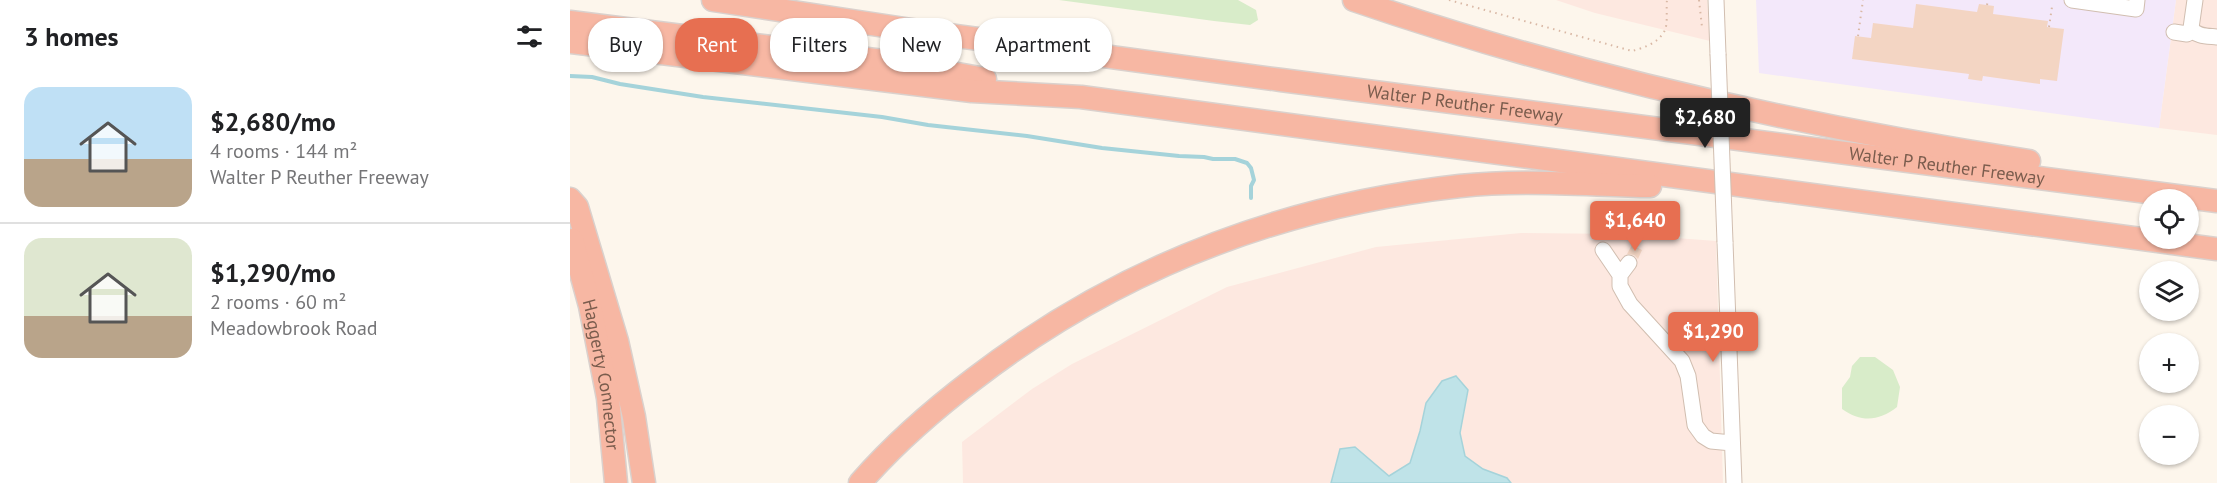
<!DOCTYPE html>
<meta charset="utf-8">
<style>
:root{--surface:#fff;--page:#f6f6f6;--text:#202124;--muted:#757577;--line:#e0e0e0;--accent:#e76f51}
body{margin:0;font-family:"PT Sans",sans-serif;background:var(--page);color:var(--text);height:100vh;display:flex;flex-direction:column;font-size:22px;white-space:nowrap}
*{box-sizing:border-box;margin:0}
p{font-size:20px;color:var(--muted)}
.icon{flex:none;width:33px;height:33px;fill:none;stroke:currentColor;stroke-width:2;stroke-linecap:round;stroke-linejoin:round}
.map{position:relative;flex:1;overflow:hidden}
.details{display:flex;flex-direction:column;background:var(--surface);width:570px}
.details>*{flex:none}
.guide{position:absolute;left:18px;top:18px;width:570px;height:54px;display:flex;gap:12px}
.tools{position:absolute;left:1569px;top:189px;display:grid;gap:12px}
.tools a{display:grid;place-items:center;width:60px;height:60px;border-radius:50%;background:var(--surface);box-shadow:0 2px 4px #0004;font-size:30px}
.price{position:absolute;translate:-50% -51px;padding:0 14px;border-radius:6px;background:var(--accent);color:#fff;font-size:20px;line-height:39px;filter:drop-shadow(0 2px 3px #0008)}
.price::after{content:'';position:absolute;left:50%;top:36px;width:18px;height:14px;margin-left:-9px;background:inherit;clip-path:polygon(0 0,100% 0,50% 100%)}
.price.active{background:#222;color:#fff}
ul{padding:0;list-style:none}
li{display:flex;align-items:center;gap:18px;height:150px;padding:0 24px}
li+li{border-top:2px solid var(--line)}
li span{display:grid;place-items:center;flex:none;width:168px;height:120px;border-radius:18px;color:#555}
li>.icon{margin-inline-start:auto}
span .icon{width:72px;height:72px;fill:#fffc;stroke-width:1}
li b{font-size:26px}
h2{display:flex;justify-content:space-between;align-items:center;height:72px;padding:0 24px;font-size:26px}
.chip{padding:0 21px;border-radius:24px;background:var(--surface);box-shadow:0 2px 4px #0004;font-size:21px;line-height:54px}
.chip.active{background:var(--accent);color:#fff}
main{display:flex;flex:1;min-height:0}
.map>svg:first-child{display:block}
.commercial{fill:#fde8e0}
.education{fill:#f3e8fa}
.green{fill:#d8ecc9}
.water{fill:#bfe3e8;stroke:#a5d3da;stroke-width:1.5}
.lines{fill:none;stroke-linecap:round;stroke-linejoin:round}
.stream{stroke:#a5d3da;stroke-width:4}
.building{fill:#f3d5c3}
.minor-casing{stroke:#d1beb0;stroke-width:17}
.highway-casing{stroke:#dad1cd;stroke-width:25}
.path{stroke:#d9b8a5;stroke-width:2;stroke-dasharray:1.5 4.5;stroke-linecap:butt}
.minor{stroke:#fff;stroke-width:15}
.highway{stroke:#f7b7a3;stroke-width:22}
.minor-bridge-casing{stroke:#d1beb0;stroke-width:17;stroke-linecap:butt}
.minor-bridge{stroke:#fff;stroke-width:15}
.labels{text-anchor:middle;stroke-width:5;stroke-linejoin:round;paint-order:stroke}
.street-label{font-size:18px;fill:#7a5c4d;stroke:#fffaf3}
</style>
<main>
<section class="details">
<h2>3 homes<svg class="icon" aria-label="filters" viewBox="0 0 24 24"><path d="M4 7h16M4 17h16"/><circle cx="9" cy="7" r="2"/><circle cx="15" cy="17" r="2"/></svg></h2>
<ul>
<li><span style="background:linear-gradient(#bfe0f5 60%,#b9a48a 0)"><svg class="icon" aria-label="home" viewBox="0 0 24 24"><path d="M3 11l9-7 9 7M6 9v11h12V9"/></svg></span><div><b>$2,680/mo</b><p>4 rooms · 144 m²</p><p>Walter P Reuther Freeway</p></div></li>
<li><span style="background:linear-gradient(#dfe7d0 65%,#b9a48a 0)"><svg class="icon" aria-label="home" viewBox="0 0 24 24"><path d="M3 11l9-7 9 7M6 9v11h12V9"/></svg></span><div><b>$1,290/mo</b><p>2 rooms · 60 m²</p><p>Meadowbrook Road</p></div></li>
</ul>
</section>
<div class="map">
<svg width="1647" height="483" viewBox="0 0 1647 483">
<rect width="100%" height="100%" fill="#fdf6ec"/>
<path class="commercial" d="M 986,0 L 1137,0 L 1140,41 L 1025,13 Z
M 1606,0 L 1647,0 L 1647,135 L 1589,128 Z
M 951,233 L 1053,234 L 1146,241 L 1153,483 L 393,483 L 392,442 L 462,389 L 502,364 L 657,287 L 806,247 Z"/>
<path class="education" d="M 1186,0 L 1606,0 L 1589,128 L 1189,73 Z"/>
<path class="green" d="M 489,0 L 668,0 L 686,10 L 688,20 L 680,25 L 644,21 Z
M 1290,357 L 1305,357 L 1323,370 L 1330,387 L 1327,407 C 1309,421 1292,423 1272,409 L 1272,388 L 1280,377 L 1282,366 Z"/>
<path class="water" d="M 886,376 L 898,390 L 890,433 L 895,456 L 913,469 L 937,478 L 941,483 L 761,483 L 770,449 L 785,447 L 819,476 L 840,463 L 850,431 L 856,403 L 872,381 Z"/>
<g class="lines">
<path class="stream" d="M 0,76 L 22,77 L 50,84 L 133,97 L 312,117 L 358,125 L 457,136 L 532,148 L 609,156 L 634,157 L 643,159 L 665,159 L 677,163 L 681,168 L 684,180 L 681,186 L 681,198"/>
</g>
<path class="building" d="M 1346,4 L 1407,12 L 1409,4 L 1424,6 L 1423,14 L 1478,21 L 1477,27 L 1494,29 L 1487,81 L 1470,79 L 1470,84 L 1413,76 L 1412,81 L 1398,79 L 1399,74 L 1282,59 L 1285,36 L 1301,38 L 1303,23 L 1343,28 Z
M 1062,245 L 1072,250 L 1068,259 L 1064,255 L 1057,254 Z"/>
<g class="lines">
<g class="minor-casing">
<path id="minor" d="M 1146,0 L 1148,54
M 1502,0 L 1566,9 L 1567,0
M 1625,0 L 1621,28 C 1626,37 1638,36 1647,37
M 1604,32 L 1617,34 L 1623,31
M 1155,242 L 1164,483
M 1033,250 L 1050,275 L 1050,286 L 1060,304 L 1112,361 L 1118,376 L 1125,425 L 1133,436 L 1141,441 L 1162,443
M 1050,275 L 1059,263"/>
</g>
<g class="highway-casing">
<g id="highway">
<path id="s1" d="M 143,0 L 335,29 L 711,80 L 1647,201"/>
<path d="M 784,0 C 1003,75 1230,126 1459,161"/>
<path d="M 0,22 L 321,62 L 415,79"/>
<path d="M 0,42 L 402,91 L 511,97 L 1647,249"/>
<path d="M 0,199 L 7,207 L 47,341 L 64,417 L 74,483"/>
<path id="s2" d="M 2,240 L 20,306 L 38,398 L 46,483"/>
<path d="M 290,483 C 324,444 363,410 404,379 C 548,268 709,206 890,186 C 953,179 1017,185 1080,186"/>
</g>
</g>
<path class="path" d="M 879,0 L 1062,51 C 1073,48 1089,43 1095,30 C 1098,23 1096,8 1097,0
M 1129,0 L 1132,27
M 1417,5 L 1418,0
M 1479,27 L 1482,7
M 1288,36 L 1293,0"/>
<use href="#minor" class="minor"/>
<use href="#highway" class="highway"/>
<g class="minor-bridge-casing">
<path id="minor-bridge" d="M 1148,54 L 1155,242"/>
</g>
<use href="#minor-bridge" class="minor-bridge"/>
</g>
<g class="labels">
<g class="street-label">
<text dy="6" stroke="none"><textPath href="#s1" startOffset="759">Walter P Reuther Freeway</textPath></text>
<text dy="6" stroke="none"><textPath href="#s1" startOffset="1245">Walter P Reuther Freeway</textPath></text>
<text dy="6" stroke="none"><textPath href="#s2" startOffset="138">Haggerty Connector</textPath></text>
</g>
</g>
</svg>
<div class="tools">
<a><svg class="icon" aria-label="locate" viewBox="0 0 24 24"><circle cx="12" cy="12" r="6"/><path d="M12 2v4M12 18v4M2 12h4M18 12h4"/></svg></a>
<a><svg class="icon" aria-label="layers" viewBox="0 0 24 24"><path d="M12 4l9 5-9 5-9-5zM3 14l9 5 9-5"/></svg></a>
<a>+</a>
<a>−</a>
</div>
<b class="price active" style="left:1135px;top:149px">$2,680</b>
<b class="price" style="left:1065px;top:252px">$1,640</b>
<b class="price" style="left:1143px;top:363px">$1,290</b>
<div class="guide">
<a class="chip">Buy</a>
<a class="chip active">Rent</a>
<a class="chip">Filters</a>
<a class="chip">New</a>
<a class="chip">Apartment</a>
</div>
</div>
</main>
